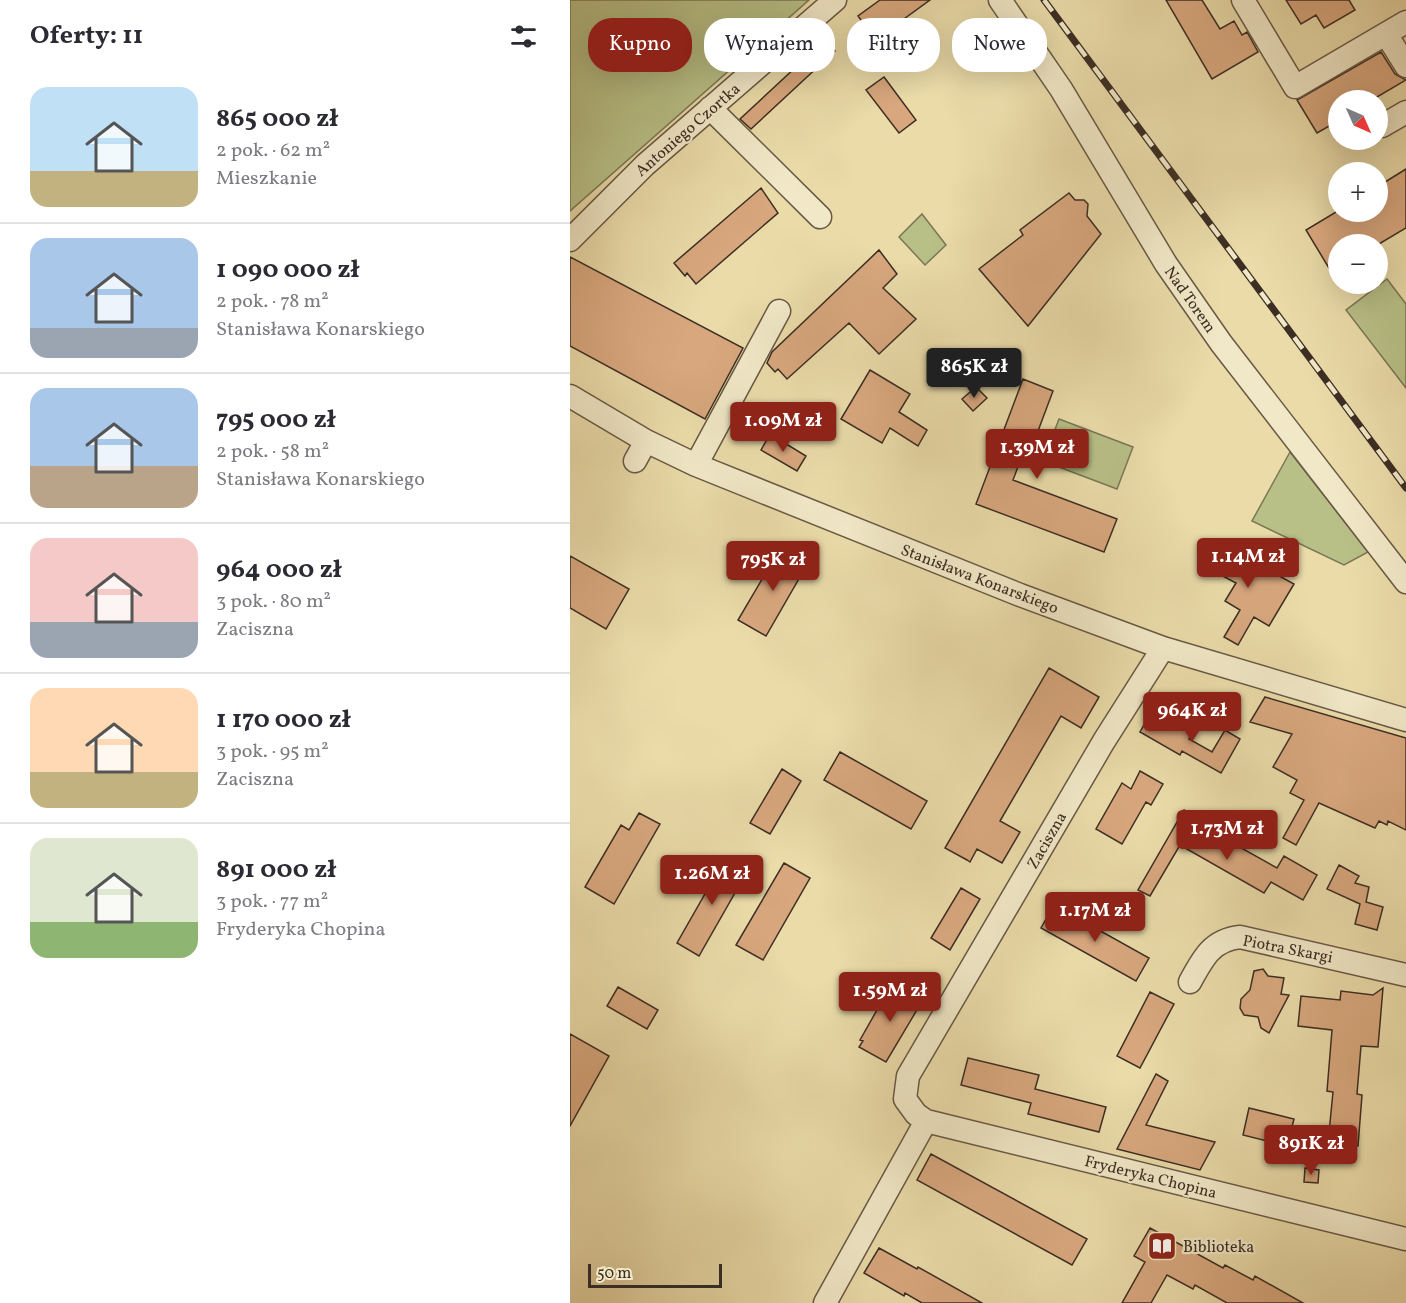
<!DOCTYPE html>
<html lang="pl">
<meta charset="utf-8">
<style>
:root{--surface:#fff;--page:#f7f7f7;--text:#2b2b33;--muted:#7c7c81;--line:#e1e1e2;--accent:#8f2418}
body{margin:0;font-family:Vollkorn,serif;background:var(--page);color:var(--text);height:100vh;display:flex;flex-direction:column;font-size:22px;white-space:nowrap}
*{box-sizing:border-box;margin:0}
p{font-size:20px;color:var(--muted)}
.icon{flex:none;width:33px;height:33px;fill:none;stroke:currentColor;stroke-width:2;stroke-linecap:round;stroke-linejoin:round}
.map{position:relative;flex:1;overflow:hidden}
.details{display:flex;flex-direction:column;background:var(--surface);width:570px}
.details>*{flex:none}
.guide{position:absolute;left:18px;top:18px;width:570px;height:54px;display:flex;gap:12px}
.needle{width:39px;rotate:135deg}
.fabs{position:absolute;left:758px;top:90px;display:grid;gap:12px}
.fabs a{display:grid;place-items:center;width:60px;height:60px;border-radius:50%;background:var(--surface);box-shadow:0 6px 24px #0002;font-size:30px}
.scale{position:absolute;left:18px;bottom:15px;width:134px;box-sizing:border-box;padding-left:6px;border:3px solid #3c2e24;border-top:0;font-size:16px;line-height:21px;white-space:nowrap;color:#3c2e24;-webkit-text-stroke:4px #f1e8c7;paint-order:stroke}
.price{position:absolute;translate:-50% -51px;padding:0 14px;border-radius:6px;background:var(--accent);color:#fff;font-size:20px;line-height:39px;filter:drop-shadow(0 2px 3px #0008)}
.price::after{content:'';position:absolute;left:50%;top:36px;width:18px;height:14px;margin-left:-9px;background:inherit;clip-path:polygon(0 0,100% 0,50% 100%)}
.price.current{background:#222;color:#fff}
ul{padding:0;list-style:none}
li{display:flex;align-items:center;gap:18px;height:150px;padding:0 30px}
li+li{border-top:2px solid var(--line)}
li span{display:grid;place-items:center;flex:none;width:168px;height:120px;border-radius:18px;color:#555}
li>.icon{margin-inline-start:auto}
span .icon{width:72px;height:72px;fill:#fffc;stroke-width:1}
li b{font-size:26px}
h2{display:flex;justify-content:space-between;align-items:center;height:72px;padding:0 30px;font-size:26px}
.chip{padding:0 21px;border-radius:24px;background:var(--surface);box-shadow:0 6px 24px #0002;font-size:21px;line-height:54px}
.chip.current{background:var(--accent);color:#fff}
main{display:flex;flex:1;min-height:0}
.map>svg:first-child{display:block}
.green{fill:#b8c087;stroke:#7a7756;stroke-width:1.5}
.building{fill:#d8a77e;stroke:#3c2e24;stroke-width:1.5}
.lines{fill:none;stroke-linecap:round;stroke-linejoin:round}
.minor-casing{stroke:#685945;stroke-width:25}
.minor{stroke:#f1e8c7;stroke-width:22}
.rail-casing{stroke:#3c2e24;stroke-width:7}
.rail{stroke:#f1e8c7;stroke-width:4.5;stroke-dasharray:14;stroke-linecap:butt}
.labels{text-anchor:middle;stroke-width:4.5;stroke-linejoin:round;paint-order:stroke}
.street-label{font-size:16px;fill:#3c2e24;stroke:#f1e8c7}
.poi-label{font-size:16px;fill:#3c2e24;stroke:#f1e8c7;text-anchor:start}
</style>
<main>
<section class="details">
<h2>Oferty: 11<svg class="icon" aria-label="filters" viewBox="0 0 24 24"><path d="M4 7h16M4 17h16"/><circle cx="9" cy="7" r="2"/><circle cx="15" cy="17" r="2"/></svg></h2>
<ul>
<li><span style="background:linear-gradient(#bfe0f5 70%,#c2b280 0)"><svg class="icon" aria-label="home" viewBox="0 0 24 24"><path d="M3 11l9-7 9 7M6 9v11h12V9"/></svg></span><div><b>865 000 zł</b><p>2 pok. · 62 m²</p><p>Mieszkanie</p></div></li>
<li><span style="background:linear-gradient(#a9c7e8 75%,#9aa5b1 0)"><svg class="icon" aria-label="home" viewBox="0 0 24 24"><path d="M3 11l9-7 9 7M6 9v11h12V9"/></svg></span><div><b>1 090 000 zł</b><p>2 pok. · 78 m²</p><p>Stanisława Konarskiego</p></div></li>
<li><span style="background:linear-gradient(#a9c7e8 65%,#b9a48a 0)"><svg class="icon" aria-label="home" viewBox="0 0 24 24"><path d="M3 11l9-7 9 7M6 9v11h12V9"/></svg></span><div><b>795 000 zł</b><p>2 pok. · 58 m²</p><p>Stanisława Konarskiego</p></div></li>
<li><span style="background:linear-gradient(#f6c9c9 70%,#9aa5b1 0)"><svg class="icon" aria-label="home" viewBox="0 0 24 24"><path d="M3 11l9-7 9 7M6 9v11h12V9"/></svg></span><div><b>964 000 zł</b><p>3 pok. · 80 m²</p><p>Zaciszna</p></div></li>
<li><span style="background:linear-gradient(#ffd9b3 70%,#c2b280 0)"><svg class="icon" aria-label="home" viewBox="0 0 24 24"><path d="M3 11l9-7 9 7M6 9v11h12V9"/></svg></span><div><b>1 170 000 zł</b><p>3 pok. · 95 m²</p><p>Zaciszna</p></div></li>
<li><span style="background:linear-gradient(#dfe7d0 70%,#8fb573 0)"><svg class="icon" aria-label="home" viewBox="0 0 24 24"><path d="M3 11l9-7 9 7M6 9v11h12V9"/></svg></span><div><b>891 000 zł</b><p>3 pok. · 77 m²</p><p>Fryderyka Chopina</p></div></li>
</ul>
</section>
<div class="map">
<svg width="836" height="1303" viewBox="0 0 836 1303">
<rect width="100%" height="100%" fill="#eadba9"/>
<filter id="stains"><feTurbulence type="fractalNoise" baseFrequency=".00333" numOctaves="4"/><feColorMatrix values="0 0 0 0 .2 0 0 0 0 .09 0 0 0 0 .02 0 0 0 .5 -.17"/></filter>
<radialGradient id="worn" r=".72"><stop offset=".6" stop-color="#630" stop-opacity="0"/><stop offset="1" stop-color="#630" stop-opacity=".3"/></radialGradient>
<path class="green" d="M 0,0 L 239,0 L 0,211 Z
M 352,214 L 376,245 L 355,265 L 329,237 Z
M 817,279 L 836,304 L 836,388 L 776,310 Z
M 489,419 L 563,447 L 547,489 L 473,461 Z
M 720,452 L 798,552 L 774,565 L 682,521 Z"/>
<path class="building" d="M 310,0 L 360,0 L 305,40 L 288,16 Z
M 596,0 L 632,0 L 650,29 L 664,21 L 672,35 L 677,32 L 688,52 L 642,79 Z
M 716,0 L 779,0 L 785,10 L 754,28 L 746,15 L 731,24 Z
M 255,40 L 265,51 L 181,129 L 170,119 Z
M 811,52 L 825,74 L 836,80 L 802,100 L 768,100 L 768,121 L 747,133 L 727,100 Z
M 314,77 L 346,120 L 329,133 L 296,90 Z
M 836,169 L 836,228 L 809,244 L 768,244 L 768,283 L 736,230 L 766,212 L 807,212 L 807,187 Z
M 191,188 L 208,213 L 126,284 L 117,273 L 115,276 L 104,263 Z
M 499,193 L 505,200 L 514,200 L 518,204 L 517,216 L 531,234 L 458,326 L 409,269 L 453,235 L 450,230 Z
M 309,250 L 327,274 L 313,288 L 346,319 L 309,354 L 279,323 L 217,379 L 208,369 L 205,372 L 197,363 L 202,352 Z
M 0,257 L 173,348 L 135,419 L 0,346 Z
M 300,370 L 340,394 L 329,412 L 357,430 L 348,446 L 320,428 L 312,443 L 271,419 Z
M 453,379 L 483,391 L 462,447 L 456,445 L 443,480 L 547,519 L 534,552 L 406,504 Z
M 406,387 L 417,398 L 403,411 L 392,399 Z
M 200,434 L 236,456 L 227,471 L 191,450 Z
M 645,541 L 724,584 L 699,626 L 684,617 L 668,645 L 654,637 L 670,610 L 655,601 L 666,583 L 632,565 Z
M 211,547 L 238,563 L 196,636 L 168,620 Z
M 0,556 L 59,589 L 36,629 L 0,608 Z
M 479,668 L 529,697 L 511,728 L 491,716 L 430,821 L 450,832 L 432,863 L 407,849 L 400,862 L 397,860 L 375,848 Z
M 695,697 L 836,738 L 836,830 L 818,821 L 817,825 L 809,821 L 805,828 L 749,803 L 726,845 L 713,838 L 734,800 L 720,793 L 727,780 L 703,767 L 722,734 L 680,722 Z
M 607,717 L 625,728 L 619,739 L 642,752 L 655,730 L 670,739 L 651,773 L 612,751 L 610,755 L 570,732 L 578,718 L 599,730 Z
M 270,752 L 357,801 L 341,829 L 254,780 Z
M 212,769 L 231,781 L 200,834 L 180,823 Z
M 570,771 L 593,784 L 581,805 L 576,802 L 552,844 L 526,829 L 552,783 L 561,789 Z
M 614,810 L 626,816 L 623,821 L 707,868 L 714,856 L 747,875 L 733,900 L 701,882 L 694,893 L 610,845 L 580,896 L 568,890 Z
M 69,813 L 90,824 L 44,904 L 15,887 L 51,825 L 59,830 Z
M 156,857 L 178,870 L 129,956 L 107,943 Z
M 214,863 L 240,878 L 193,960 L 166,945 Z
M 769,865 L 789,876 L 785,883 L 799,887 L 796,902 L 813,907 L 807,930 L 785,924 L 790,904 L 757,889 Z
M 391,888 L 410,899 L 380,950 L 361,938 Z
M 484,905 L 579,958 L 566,981 L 471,928 Z
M 693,969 L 698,976 L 714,978 L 711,994 L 719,995 L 699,1033 L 691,1028 L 688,1017 L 674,1015 L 670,1008 L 671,999 L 680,990 L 684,971 Z
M 334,986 L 354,998 L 316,1062 L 289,1047 L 293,1041 L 290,1040 L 316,994 L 326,1000 Z
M 48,987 L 88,1010 L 77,1029 L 37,1006 Z
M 813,988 L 808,1047 L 791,1046 L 787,1094 L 792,1095 L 788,1146 L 758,1143 L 763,1092 L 757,1091 L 762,1030 L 728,1026 L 731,996 L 770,1000 L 771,991 L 803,995 Z
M 580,992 L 604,1004 L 570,1068 L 547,1056 Z
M 0,1034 L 39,1056 L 0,1126 Z
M 398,1058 L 469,1075 L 465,1089 L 536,1107 L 529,1132 L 458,1114 L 461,1103 L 391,1085 Z
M 586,1074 L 598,1081 L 576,1125 L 645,1142 L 630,1170 L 547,1149 Z
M 679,1108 L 724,1119 L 717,1146 L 673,1135 Z
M 361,1154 L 517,1239 L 502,1265 L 347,1180 Z
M 735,1168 L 749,1170 L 748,1183 L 734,1182 Z
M 580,1228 L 653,1268 L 655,1265 L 683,1280 L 685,1276 L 733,1303 L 657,1303 L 625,1285 L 623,1289 L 597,1275 L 581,1303 L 552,1303 L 575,1262 L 564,1256 Z
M 309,1248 L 347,1269 L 348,1267 L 412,1303 L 352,1303 L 335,1293 L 334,1296 L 294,1273 Z"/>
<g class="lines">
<g class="minor-casing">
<path id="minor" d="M 430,0 L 491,89 L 596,264 L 651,343 L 836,582
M 673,0 L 725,87 L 836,22
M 816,34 L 836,66
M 140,108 L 250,217
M 812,126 L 836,112
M 0,240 L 75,165 L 265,0
M 0,396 L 76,441 L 126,465 L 450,595 L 593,648 L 836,720
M 65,461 L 76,441
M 126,465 L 209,311
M 593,648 L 534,741 L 338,1076 L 335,1099 L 346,1114 L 356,1121 L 836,1239
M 620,982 C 633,958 642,940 670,937 L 836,975
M 255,1303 L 356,1121"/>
</g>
<use href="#minor" class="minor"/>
<g class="rail-casing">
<path id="rail" d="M 474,0 L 836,488"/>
</g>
<use href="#rail" class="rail"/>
</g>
<defs>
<g id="library-square" transform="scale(1.5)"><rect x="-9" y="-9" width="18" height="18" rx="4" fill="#8f2418" stroke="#f1e8c7"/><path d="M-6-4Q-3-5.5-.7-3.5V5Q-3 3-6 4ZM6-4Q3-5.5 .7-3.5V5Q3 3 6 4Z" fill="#fff"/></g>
</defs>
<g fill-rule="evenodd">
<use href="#library-square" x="592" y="1246"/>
</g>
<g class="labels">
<g class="street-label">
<text transform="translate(117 129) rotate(-41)" y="6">Antoniego Czortka</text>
<text transform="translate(621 299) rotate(55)" y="6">Nad Torem</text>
<text transform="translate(410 578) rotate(21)" y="6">Stanisława Konarskiego</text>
<text transform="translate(476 840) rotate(-60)" y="6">Zaciszna</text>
<text transform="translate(718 948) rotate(11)" y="6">Piotra Skargi</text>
<text transform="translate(581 1176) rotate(14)" y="6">Fryderyka Chopina</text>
</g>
<g class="poi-label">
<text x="613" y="1252">Biblioteka</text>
</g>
</g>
<rect width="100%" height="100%" filter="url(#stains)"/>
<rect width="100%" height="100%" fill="url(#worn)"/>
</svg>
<div class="fabs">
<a><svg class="needle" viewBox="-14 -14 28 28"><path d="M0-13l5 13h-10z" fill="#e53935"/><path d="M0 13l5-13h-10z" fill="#7c7c81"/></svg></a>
<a>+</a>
<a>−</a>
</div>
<div class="scale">50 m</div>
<b class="price current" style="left:404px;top:399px">865K zł</b>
<b class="price" style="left:213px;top:453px">1.09M zł</b>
<b class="price" style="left:467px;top:480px">1.39M zł</b>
<b class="price" style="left:678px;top:589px">1.14M zł</b>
<b class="price" style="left:203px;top:592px">795K zł</b>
<b class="price" style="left:622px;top:743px">964K zł</b>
<b class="price" style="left:657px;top:861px">1.73M zł</b>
<b class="price" style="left:142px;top:906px">1.26M zł</b>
<b class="price" style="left:525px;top:943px">1.17M zł</b>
<b class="price" style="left:320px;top:1023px">1.59M zł</b>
<b class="price" style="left:741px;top:1176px">891K zł</b>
<div class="guide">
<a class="chip current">Kupno</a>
<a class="chip">Wynajem</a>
<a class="chip">Filtry</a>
<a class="chip">Nowe</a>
</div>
</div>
</main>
